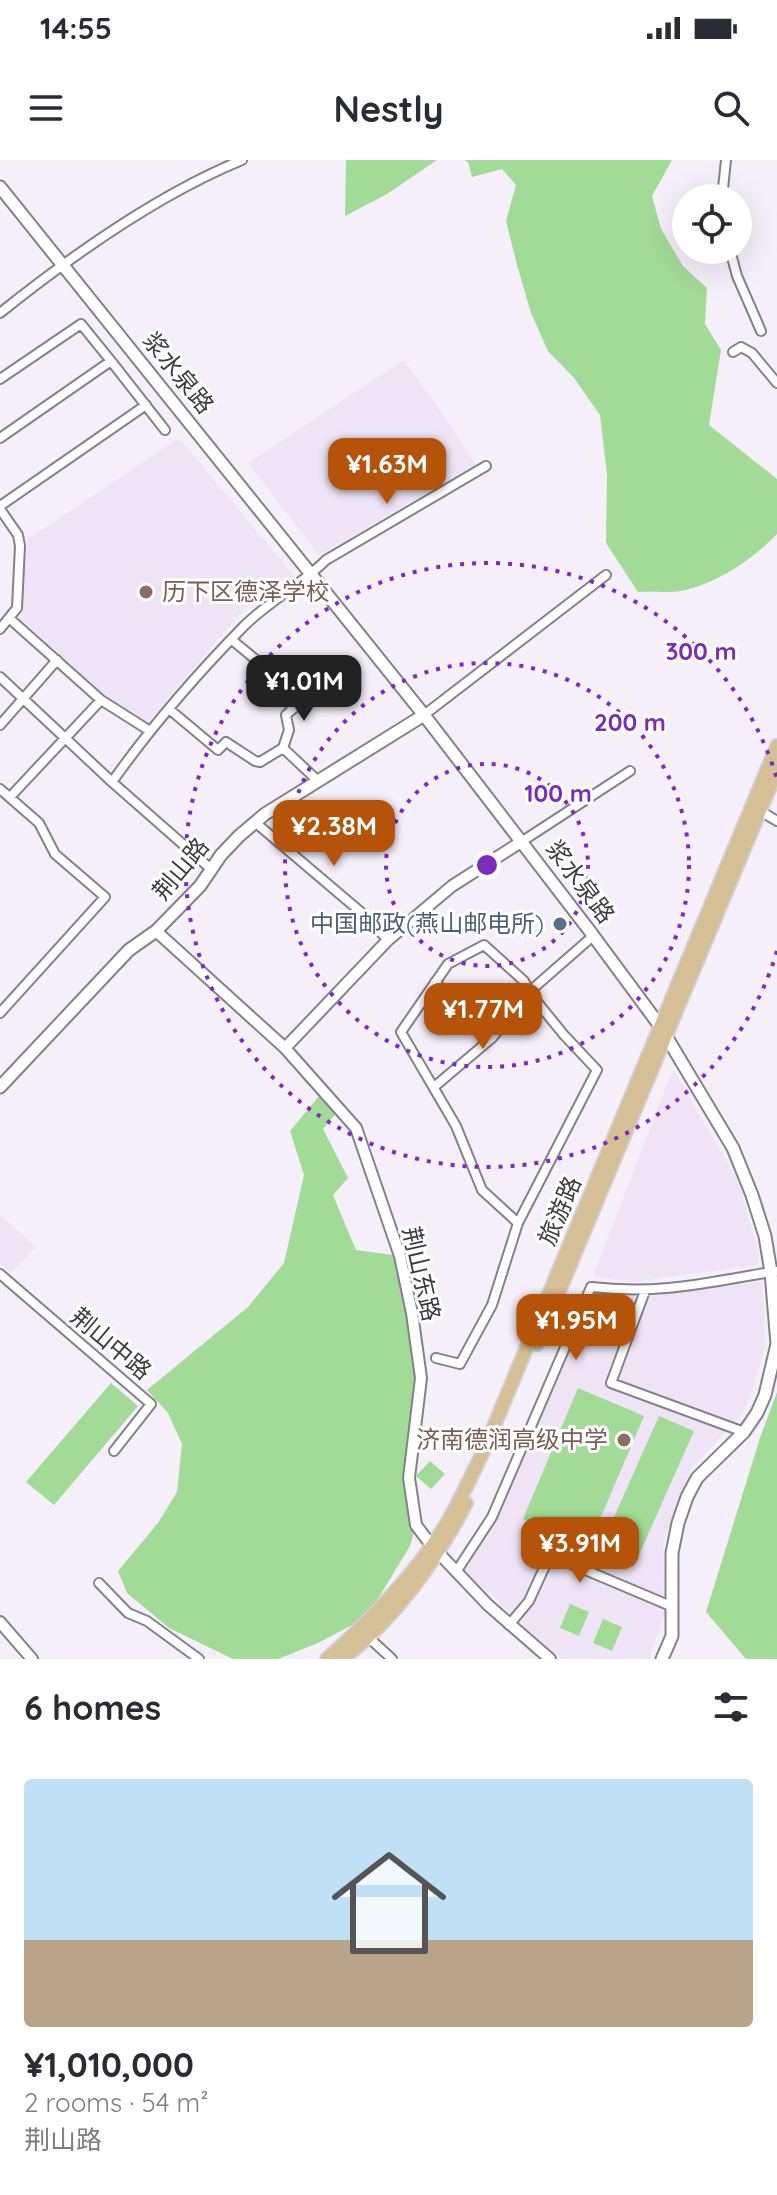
<!DOCTYPE html>
<meta charset="utf-8">
<style>
:root{--surface:#fff;--page:#f2f2f3;--text:#2b2b33;--muted:#7c7c81;--accent:#b45309}
body{margin:0;font-family:Quicksand,"Noto Sans SC",sans-serif;background:var(--page);color:var(--text);height:100vh;display:flex;flex-direction:column;font-size:30px;white-space:nowrap}
*{box-sizing:border-box;margin:0}
p{font-size:26px;color:var(--muted)}
.icon{flex:none;width:44px;height:44px;fill:none;stroke:currentColor;stroke-width:2;stroke-linecap:round;stroke-linejoin:round}
.map{position:relative;height:1499px;overflow:hidden}
.drawer{display:flex;flex-direction:column;background:var(--surface);flex:1}
.drawer>*{flex:none}
.fabs{position:absolute;left:672px;top:24px;display:grid;gap:16px}
.fabs a{display:grid;place-items:center;width:80px;height:80px;border-radius:50%;background:var(--surface);box-shadow:0 8px 32px #0002;font-size:40px}
.price{position:absolute;translate:-50% -68px;padding:0 18px;border-radius:16px;background:var(--accent);color:#fff;font-size:26px;line-height:52px;filter:drop-shadow(0 2px 4px #0008)}
.price::after{content:'';position:absolute;left:50%;top:48px;width:24px;height:18px;margin-left:-12px;background:inherit;clip-path:polygon(0 0,100% 0,50% 100%)}
.price.selected{background:#222;color:#fff}
ul{padding:0;list-style:none}
li{display:grid;align-content:center;gap:16px;height:424px;padding:0 24px}
li span{display:grid;place-items:center;height:248px;border-radius:8px;color:#555}
li>.icon{margin-inline-start:auto}
span .icon{width:144px;height:144px;fill:#fffc;stroke-width:1}
li b{font-size:34px}
h2{display:flex;justify-content:space-between;align-items:center;height:96px;padding:0 24px;font-size:34px}
.status{display:flex;justify-content:space-between;align-items:center;height:56px;padding:0 40px;background:var(--surface);direction:ltr}
.status svg{height:22px;fill:currentColor}
header{display:flex;justify-content:space-between;align-items:center;height:104px;padding:0 24px;background:var(--surface);font-size:36px;font-weight:700}
.map>svg:first-child{display:block}
.built{fill:#eee4f5}
.green{fill:#a2da97}
.lines{fill:none;stroke-linecap:round;stroke-linejoin:round}
.minor-casing{stroke:#86808a;stroke-width:12}
.tertiary-casing{stroke:#86808a;stroke-width:14}
.secondary-casing{stroke:#86808a;stroke-width:15}
.primary-casing{stroke:#d1d0d1;stroke-width:16}
.minor{stroke:#fff;stroke-width:8}
.tertiary{stroke:#fff;stroke-width:10}
.secondary{stroke:#fff;stroke-width:11}
.primary{stroke:#d4bf96;stroke-width:12}
.ring{fill:none;stroke:#7b2cbf;stroke-width:4;stroke-dasharray:4 8}
.education-dot{fill:#8d6e63;stroke:#fff;stroke-width:3}
.service-dot{fill:#5c6f8a;stroke:#fff;stroke-width:3}
.labels{text-anchor:middle;stroke-width:6;stroke-linejoin:round;paint-order:stroke}
.street-label{font-size:24px;fill:#3e3b40;stroke:#fff}
.education-label{font-size:24px;fill:#785e54;stroke:#fff;text-anchor:start}
.service-label{font-size:24px;fill:#4e5e75;stroke:#fff;text-anchor:end}
.centre{fill:#7b2cbf;stroke:#fff;stroke-width:4}
.ring-label{font-size:24px;text-anchor:middle;font-weight:bold;fill:#7b2cbf;stroke:#fff;stroke-width:6;stroke-linejoin:round;paint-order:stroke}
</style>
<div class="status"><b>14:55</b><svg viewBox="0 0 49 12"><path d="M0 12V9h3v3zM5 12V6h3v6zM10 12V3h3v9zM15 12V0h3v12zM26 1h20v11H26zM47 4h2v5h-2z"/></svg></div>
<header><svg class="icon" aria-label="menu" viewBox="0 0 24 24"><path d="M4 6h16M4 12h16M4 18h16"/></svg>Nestly<svg class="icon" aria-label="search" viewBox="0 0 24 24"><circle cx="10" cy="10" r="6"/><path d="M15 15l6 6"/></svg></header>
<div class="map">
<svg width="777" height="1499" viewBox="0 0 777 1499">
<rect width="100%" height="100%" fill="#f5eff9"/>
<path class="built" d="M 404,200 L 453,269 L 475,305 L 319,395 L 248,303 Z
M 179,278 L 294,416 L 244,449 L 148,562 L 104,535 L 20,458 L 28,379 Z
M 673,909 L 739,1023 L 759,1095 L 758,1105 L 631,1122 L 593,1116 Z
M 0,1055 L 36,1087 L 11,1113 L 0,1103 Z
M 763,1121 L 765,1187 L 746,1249 L 689,1312 L 663,1385 L 664,1456 L 649,1499 L 562,1499 L 550,1493 L 495,1438 L 463,1412 L 499,1356 L 594,1132 L 638,1137 Z"/>
<path class="green" d="M 346,0 L 437,0 L 387,34 L 345,56 Z
M 464,0 L 672,0 L 652,36 L 661,69 L 683,106 L 707,128 L 705,164 L 721,190 L 709,265 L 777,319 L 777,374 C 753,399 716,424 681,431 C 668,433 652,431 638,432 L 606,383 L 607,315 L 600,255 L 574,218 L 548,191 L 531,153 L 517,105 L 506,61 L 516,25 L 502,9 L 472,17 L 468,2 Z
M 320,935 L 337,952 L 323,969 L 348,1018 L 333,1035 L 356,1090 L 400,1096 L 421,1218 L 409,1317 L 416,1365 L 410,1386 L 367,1457 L 318,1483 L 278,1499 L 233,1499 L 169,1468 L 127,1433 L 118,1411 L 158,1363 L 177,1332 L 182,1284 L 168,1253 L 147,1230 L 248,1147 L 284,1103 L 304,1015 L 290,971 Z
M 111,1223 L 138,1246 L 54,1345 L 26,1322 Z
M 578,1228 L 644,1256 L 588,1387 L 523,1359 Z
M 777,1232 L 777,1499 L 746,1499 L 706,1452 L 760,1278 Z
M 659,1256 L 694,1271 L 634,1406 L 599,1391 Z
M 430,1301 L 445,1314 L 431,1329 L 416,1316 Z
M 570,1444 L 589,1452 L 579,1476 L 560,1468 Z
M 603,1459 L 622,1467 L 612,1491 L 593,1483 Z"/>
<g class="lines">
<g class="minor-casing">
<path id="minor" d="M 722,38 L 726,0
M 730,90 L 737,116 L 761,171
M 0,153 C 70,97 159,34 242,0
M 733,192 L 741,187 L 752,193 L 777,223
M 0,219 L 81,164 L 111,201
M 0,278 L 111,201 L 165,270
M 0,346 L 146,245
M 0,349 L 18,375 L 20,386 L 17,448 L 0,469
M 9,458 L 101,540 L 150,571
M 232,480 L 279,519 L 273,529 L 294,548 L 286,555 L 289,570 L 283,588 L 317,620
M 0,517 L 112,622
M 169,549 L 218,590 L 226,582 L 255,601 L 260,602 L 283,588
M 424,555 L 606,415
M 0,565 L 57,500
M 0,629 L 39,663 L 55,694 L 105,737 L 0,853
M 10,637 L 101,540
M 757,649 L 777,661
M 256,663 L 362,753 L 388,780
M 521,682 L 630,611
M 211,709 L 112,622 C 151,567 197,514 244,466 C 269,441 301,425 326,400 L 486,306
M 435,822 L 492,878 L 529,832 L 524,821 L 484,785 L 448,804 L 401,872 L 456,966 L 482,1030 L 518,1063
M 434,927 L 492,878
M 0,1114 L 151,1244 L 114,1291
M 645,1131 L 611,1223 L 744,1272
M 436,1198 L 460,1204 L 492,1145 L 518,1063 L 597,910 L 564,875 L 529,832 L 593,776
M 456,1412 L 492,1357 L 591,1127 C 662,1135 709,1122 777,1111
M 99,1423 L 128,1453 L 147,1461 L 199,1499
M 509,1465 L 529,1441 L 550,1395 L 673,1447
M 367,1476 L 392,1499"/>
</g>
<g class="tertiary-casing">
<path id="tertiary" d="M 156,771 L 285,888 L 356,968 L 400,1096 L 412,1153 L 421,1218 L 409,1318 L 416,1365 L 431,1385 L 488,1445 L 550,1499
M 285,888 L 388,780 L 452,726 L 521,682
M 0,1462 L 32,1499"/>
</g>
<g class="secondary-casing">
<path id="secondary" d="M 0,27 L 424,555 L 589,770 L 660,866 L 733,988 L 752,1035 L 765,1076 L 771,1112 L 777,1184 L 765,1235 L 757,1253 L 744,1272 L 697,1318 L 687,1337 L 678,1363 L 672,1393 L 672,1476 L 662,1499
M 0,927 L 129,790 L 156,771 L 200,726 L 221,695 L 239,676 L 265,654 L 424,555"/>
</g>
<g class="primary-casing">
<path id="primary" d="M 537,1184 L 777,610
M 327,1499 C 371,1460 412,1418 444,1368 C 459,1344 471,1316 484,1290 L 777,586
M 342,1499 C 393,1461 437,1400 466,1343"/>
</g>
<use href="#minor" class="minor"/>
<use href="#tertiary" class="tertiary"/>
<use href="#secondary" class="secondary"/>
<use href="#primary" class="primary"/>
</g>
<g class="ring">
<circle cx="487" cy="705" r="101"/>
<circle cx="487" cy="705" r="202"/>
<path d="M777 791A302 302 0 1 1 777 619"/>
</g>
<g class="education-dot">
<circle cx="146" cy="432" r="8"/>
<circle cx="624" cy="1280" r="8"/>
</g>
<circle class="service-dot" cx="560" cy="764" r="8"/>
<g class="labels">
<g class="street-label">
<text transform="translate(178 213) rotate(51)" y="8">浆水泉路</text>
<text transform="translate(181 709) rotate(-50)" y="8">荆山路</text>
<text transform="translate(580 722) rotate(53)" y="8">浆水泉路</text>
<text transform="translate(560 1051) rotate(-67)" y="8">旅游路</text>
<text transform="translate(421 1114) rotate(77)" y="8">荆山东路</text>
<text transform="translate(111 1184) rotate(40)" y="8">荆山中路</text>
</g>
<g class="education-label">
<text x="162" y="440">历下区德泽学校</text>
<text x="608" y="1288" text-anchor="end">济南德润高级中学</text>
</g>
<g class="service-label">
<text x="544" y="772">中国邮政(燕山邮电所)</text>
</g>
</g>
<circle cx="487" cy="705" r="12" class="centre"/>
<g class="ring-label">
<text x="701" y="500">300 m</text>
<text x="630" y="571">200 m</text>
<text x="558" y="642">100 m</text>
</g>
</svg>
<div class="fabs">
<a><svg class="icon" aria-label="locate" viewBox="0 0 24 24"><circle cx="12" cy="12" r="6"/><path d="M12 2v4M12 18v4M2 12h4M18 12h4"/></svg></a>
</div>
<b class="price" style="left:387px;top:346px">¥1.63M</b>
<b class="price selected" style="left:304px;top:563px">¥1.01M</b>
<b class="price" style="left:334px;top:708px">¥2.38M</b>
<b class="price" style="left:483px;top:891px">¥1.77M</b>
<b class="price" style="left:576px;top:1202px">¥1.95M</b>
<b class="price" style="left:580px;top:1425px">¥3.91M</b>
</div>
<section class="drawer">
<h2>6 homes<svg class="icon" aria-label="filters" viewBox="0 0 24 24"><path d="M4 7h16M4 17h16"/><circle cx="9" cy="7" r="2"/><circle cx="15" cy="17" r="2"/></svg></h2>
<ul>
<li><span style="background:linear-gradient(#bfe0f5 65%,#b9a48a 0)"><svg class="icon" aria-label="home" viewBox="0 0 24 24"><path d="M3 11l9-7 9 7M6 9v11h12V9"/></svg></span><div><b>¥1,010,000</b><p>2 rooms · 54 m²</p><p>荆山路</p></div></li>
</ul>
</section>
